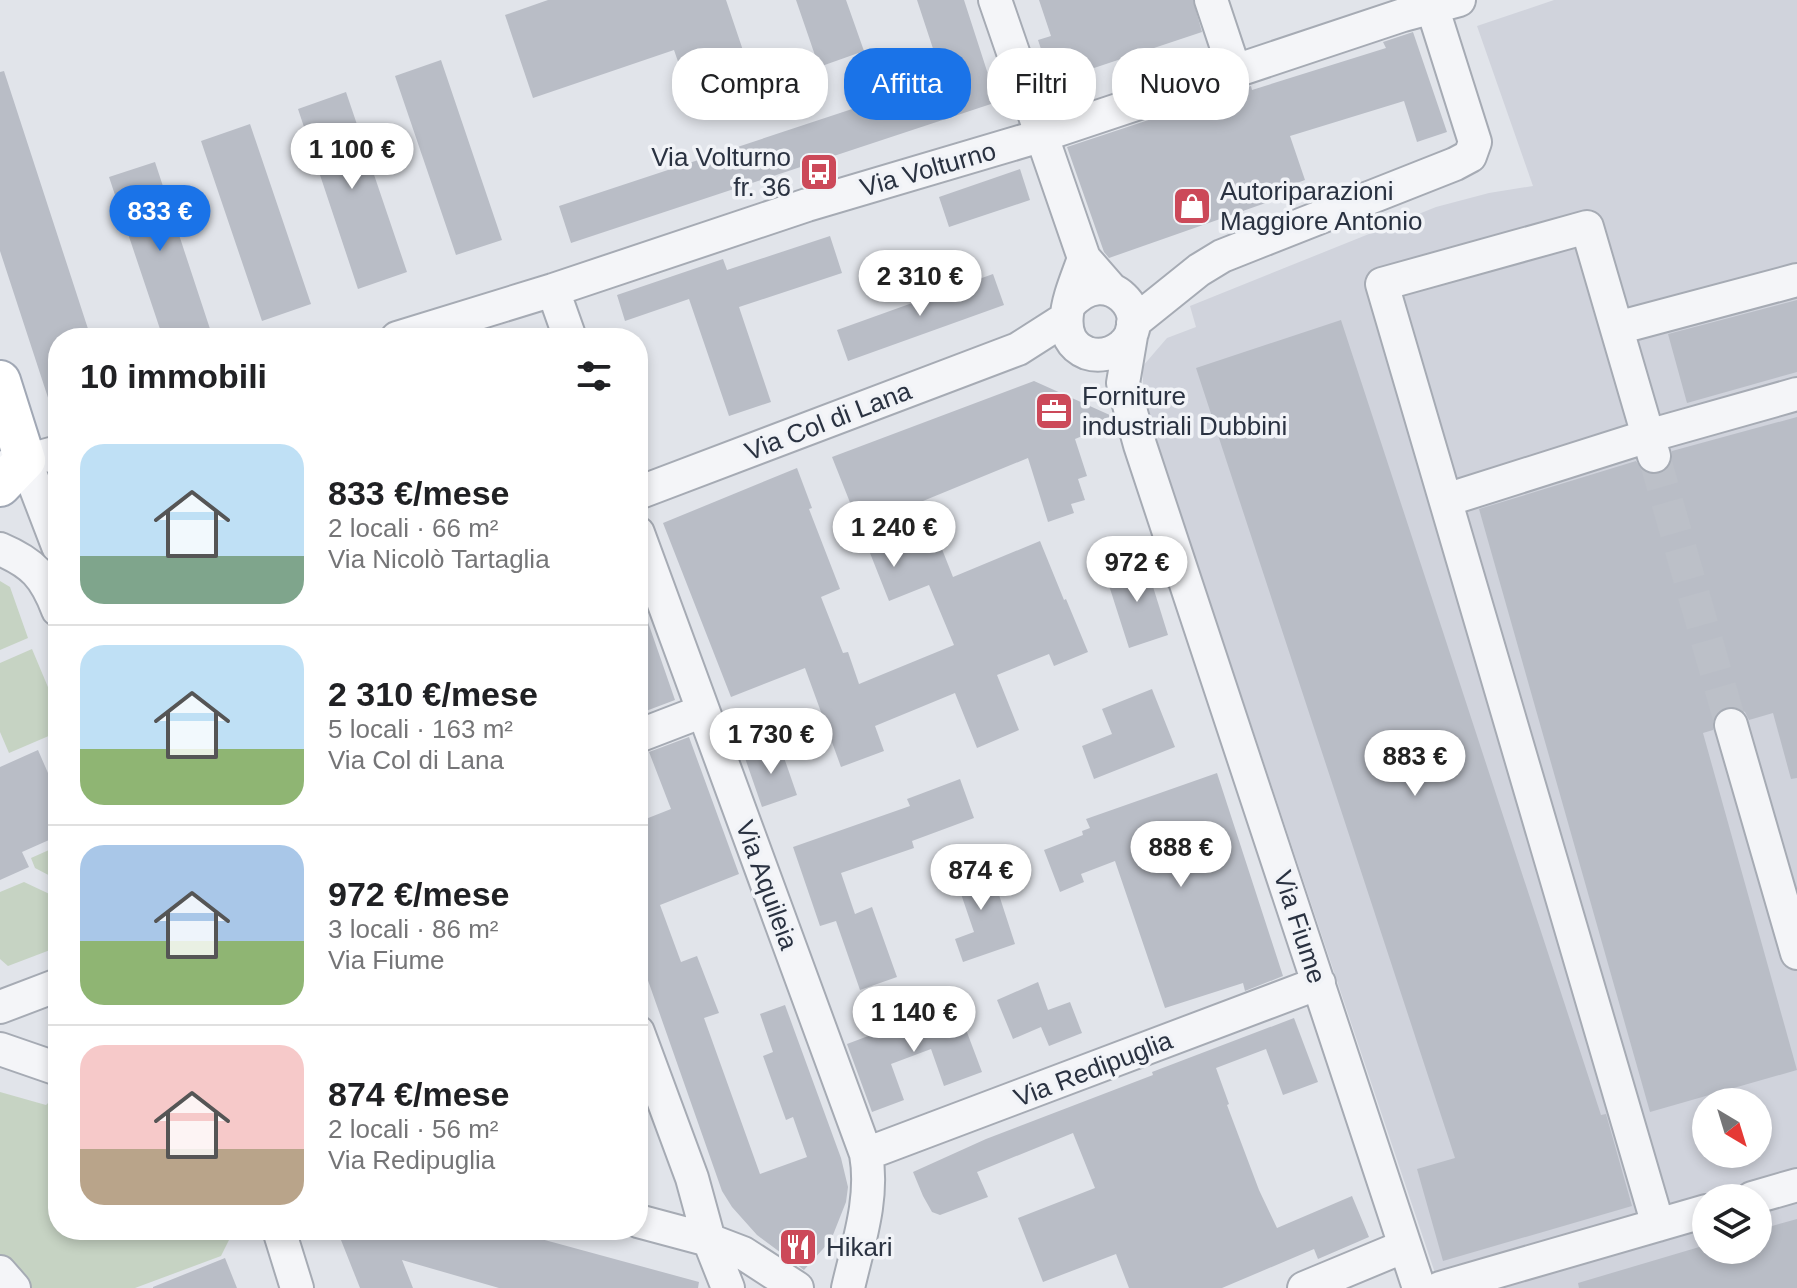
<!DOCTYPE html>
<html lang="it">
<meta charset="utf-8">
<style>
:root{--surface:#fff;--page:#f6f6f6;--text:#202124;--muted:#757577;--line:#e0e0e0;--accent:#1a73e8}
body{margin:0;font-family:Helvetica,sans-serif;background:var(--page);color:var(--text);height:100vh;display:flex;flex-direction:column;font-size:30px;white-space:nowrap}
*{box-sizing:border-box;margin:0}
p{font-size:26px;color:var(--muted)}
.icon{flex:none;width:44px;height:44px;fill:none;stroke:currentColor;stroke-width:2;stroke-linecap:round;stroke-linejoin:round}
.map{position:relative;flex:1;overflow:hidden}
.panel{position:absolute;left:48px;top:328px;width:600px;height:912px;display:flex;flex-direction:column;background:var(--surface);border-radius:32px;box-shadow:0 4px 12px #0003}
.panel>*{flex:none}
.hud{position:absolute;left:672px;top:48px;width:760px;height:72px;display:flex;gap:16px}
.needle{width:52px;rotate:142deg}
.tools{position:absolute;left:1692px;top:1088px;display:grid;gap:16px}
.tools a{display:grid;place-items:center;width:80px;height:80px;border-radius:50%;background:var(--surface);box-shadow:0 4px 12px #0003;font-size:40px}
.price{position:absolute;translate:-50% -68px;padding:0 18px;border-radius:28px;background:#fff;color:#222;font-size:26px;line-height:52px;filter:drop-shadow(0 2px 4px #0008)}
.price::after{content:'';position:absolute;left:50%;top:48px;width:24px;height:18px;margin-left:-12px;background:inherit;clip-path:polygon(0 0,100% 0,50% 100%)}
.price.active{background:var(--accent);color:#fff}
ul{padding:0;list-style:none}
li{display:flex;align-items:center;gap:24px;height:200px;padding:0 32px}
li+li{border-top:2px solid var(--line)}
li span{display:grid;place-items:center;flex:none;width:224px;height:160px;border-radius:24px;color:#555}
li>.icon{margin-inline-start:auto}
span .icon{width:96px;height:96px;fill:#fffc;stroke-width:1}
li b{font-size:34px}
h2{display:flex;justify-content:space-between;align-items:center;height:96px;padding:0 32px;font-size:34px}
.chip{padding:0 28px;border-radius:32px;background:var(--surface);box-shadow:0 4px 12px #0003;font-size:28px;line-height:72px}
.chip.active{background:var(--accent);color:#fff}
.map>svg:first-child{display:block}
.built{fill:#d0d3dc;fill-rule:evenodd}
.green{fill:#c6d3c3}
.building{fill:#b9bdc6}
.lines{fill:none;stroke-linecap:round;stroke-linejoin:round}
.minor-tunnel{stroke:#bcc0c8;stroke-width:32;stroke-dasharray:32 16;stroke-linecap:butt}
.minor-casing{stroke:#a6abb4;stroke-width:36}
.major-casing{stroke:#a1a8b5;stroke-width:44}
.minor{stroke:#f4f5f8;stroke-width:32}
.major{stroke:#fff;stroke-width:40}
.labels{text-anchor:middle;stroke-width:7;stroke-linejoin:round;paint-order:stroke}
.poi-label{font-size:26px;fill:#2a3241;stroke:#f1f3f7;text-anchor:start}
.street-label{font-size:26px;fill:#2a3241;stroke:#f1f3f7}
</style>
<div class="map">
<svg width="1797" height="1288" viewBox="0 0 1797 1288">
<rect width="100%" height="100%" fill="#e1e4ea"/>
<path class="built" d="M 1554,0 L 1797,0 L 1797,1288 L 1440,1288 L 1145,408 L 1142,367 L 1167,338 L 1196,327 L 1190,306 L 1436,207 L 1489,193 L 1533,186 L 1477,26 ZM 1706,1102 L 1758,1102 L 1758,1154 L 1706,1154 ZM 1706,1198 L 1758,1198 L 1758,1250 L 1706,1250 Z"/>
<path class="green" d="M 0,581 L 10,587 L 28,638 L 0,650 Z
M 32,649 L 58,711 L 58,732 L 9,753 L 0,732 L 0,663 Z
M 58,846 L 58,880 L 35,868 L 31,858 Z
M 24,882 L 58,898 L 58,947 L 8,966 L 0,959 L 0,892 Z
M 0,1092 L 46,1105 L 58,1093 L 58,1230 L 234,1230 L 221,1256 L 135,1288 L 0,1288 Z"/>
<path class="building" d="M 548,0 L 726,0 L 755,86 L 694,108 L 674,50 L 533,98 L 505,15 Z
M 796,0 L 846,0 L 864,51 L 819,67 Z
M 917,0 L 964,0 L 997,102 L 571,243 L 559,206 L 943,79 Z
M 1039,0 L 1193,0 L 1202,32 L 1052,82 L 1038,40 L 1051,36 Z
M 1413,32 L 1447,132 L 1417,142 L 1404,101 L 1290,136 L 1305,180 L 1272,192 L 1274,200 L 1109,258 L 1104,252 L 1067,147 L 1251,86 L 1252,90 L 1386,48 L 1383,42 Z
M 441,60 L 502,240 L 456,255 L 395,76 Z
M 4,71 L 91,338 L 58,338 L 58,416 L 54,416 L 0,251 L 0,72 Z
M 346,92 L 407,272 L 358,289 L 298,109 Z
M 250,124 L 311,304 L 262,321 L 201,141 Z
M 155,162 L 213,338 L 163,338 L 109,177 Z
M 1020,169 L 1030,200 L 949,227 L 939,197 Z
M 830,236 L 842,273 L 739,307 L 771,402 L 729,416 L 689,299 L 625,321 L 617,295 L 723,259 L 727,270 Z
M 993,274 L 1004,305 L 848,361 L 837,330 Z
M 1797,300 L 1797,372 L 1687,403 L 1668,334 Z
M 1341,320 L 1601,1115 L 1606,1114 L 1632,1206 L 1443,1261 L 1417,1169 L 1455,1158 L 1196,368 Z
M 1034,381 L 1112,416 L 1114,423 L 1075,439 L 1087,476 L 1078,479 L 1085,500 L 1071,504 L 1074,513 L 1048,522 L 1028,458 L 923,501 L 953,577 L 1040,541 L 1064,600 L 1066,599 L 1088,652 L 1054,666 L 1049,654 L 997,675 L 1019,730 L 977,748 L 955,693 L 875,726 L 884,751 L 841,767 L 805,668 L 731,697 L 663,523 L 797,468 L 812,508 L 809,509 L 840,589 L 821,597 L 843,653 L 848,652 L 859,684 L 954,645 L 929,585 L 889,601 L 832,457 Z
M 1797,417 L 1797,778 L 1791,779 L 1773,713 L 1749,720 L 1745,712 L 1736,707 L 1725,707 L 1717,712 L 1713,720 L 1713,730 L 1703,733 L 1797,1070 L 1650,1112 L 1479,509 L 1636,461 L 1642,470 L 1649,474 L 1659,474 L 1668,468 L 1672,461 L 1672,451 Z
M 1145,561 L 1168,635 L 1129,648 L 1105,573 Z
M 641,602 L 675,700 L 638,714 L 638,603 Z
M 1152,689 L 1175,747 L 1094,779 L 1082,746 L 1112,734 L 1102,709 Z
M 689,737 L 739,874 L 660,905 L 681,962 L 697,956 L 719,1013 L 704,1018 L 760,1174 L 807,1157 L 793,1117 L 786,1120 L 763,1056 L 773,1052 L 760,1014 L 785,1005 L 841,1158 L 848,1187 L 846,1202 L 831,1240 L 804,1270 L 757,1235 L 732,1207 L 722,1191 L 638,952 L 638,822 L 671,809 L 649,752 Z
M 780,746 L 797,795 L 762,807 L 745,758 Z
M 38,750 L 58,796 L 58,836 L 22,852 L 29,867 L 0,880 L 0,767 Z
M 1217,773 L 1283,976 L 1245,991 L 1243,983 L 1165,1008 L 1115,861 L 1081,874 L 1084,882 L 1060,892 L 1044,850 L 1083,835 L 1082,831 L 1090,828 L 1086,819 Z
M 960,779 L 974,818 L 912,841 L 914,848 L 841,873 L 855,914 L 872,907 L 897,977 L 860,990 L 836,921 L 820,926 L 793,847 L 910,806 L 907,799 Z
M 988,861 L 1015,944 L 963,962 L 955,939 L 974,932 L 960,891 L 949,895 L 943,877 Z
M 1038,982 L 1048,1010 L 1070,1002 L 1082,1033 L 1049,1046 L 1041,1027 L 1013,1039 L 997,1000 Z
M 956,1003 L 982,1072 L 944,1086 L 931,1049 L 891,1064 L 904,1100 L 872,1112 L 847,1044 Z
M 1294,1018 L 1318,1082 L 1283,1095 L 1266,1049 L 1216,1068 L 1229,1104 L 1227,1105 L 1259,1190 L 1277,1228 L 1352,1196 L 1369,1237 L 1318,1259 L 1314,1249 L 1222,1288 L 1129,1288 L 1116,1254 L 1043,1282 L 1018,1218 L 1095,1188 L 1073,1133 L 977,1172 L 988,1197 L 940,1215 L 932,1212 L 923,1196 L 913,1172 L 986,1139 L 1153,1075 L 1152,1072 Z
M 1797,1219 L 1797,1288 L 1579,1288 L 1578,1283 L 1706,1245 L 1706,1250 L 1758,1250 L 1758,1230 Z
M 337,1230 L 508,1230 L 699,1282 L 698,1288 L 499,1288 L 402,1260 L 413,1288 L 360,1288 Z
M 225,1258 L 237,1288 L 153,1288 L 153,1287 Z"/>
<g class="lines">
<path class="minor-tunnel" d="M 1654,456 L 1731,725"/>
<g class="minor-casing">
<path id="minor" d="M 995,0 L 1084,258 L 1112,290
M 1211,0 L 1235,72
M 553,290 L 570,338
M 1069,305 C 1107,260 1157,316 1122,346 C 1112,354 1099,357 1087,353 C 1048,337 1075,286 1084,258
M 1133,323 L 1199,270 L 1222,256 L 1455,164 L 1470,156 L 1475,142 L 1430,0
M 1617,328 L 1797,280
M 1132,330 L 1123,383 L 1140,445 L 1419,1288
M 397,338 L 553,290 L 807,205 L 1040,136 L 1403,15 L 1459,0
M 1654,456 L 1587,227 L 1382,284 L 1658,1225
M 25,460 L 58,546
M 7,466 L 58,452
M 638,493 L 1018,349 L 1065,319
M 1446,500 L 1648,436 L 1797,394
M 638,533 L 866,1154 C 874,1199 858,1244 848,1288
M 0,549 C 33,563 45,576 58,610
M 1731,725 L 1797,953
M 638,736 L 703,711
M 0,1007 L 58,985
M 638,1032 L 692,1178 L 709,1240 L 728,1288
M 0,1049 L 58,1069
M 866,1154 L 1319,983
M 1752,1198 L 1797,1185
M 638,1221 L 709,1240 L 743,1253 L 797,1288
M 279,1230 L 297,1288
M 0,1272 L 14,1288
M 1304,1288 L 1405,1246
M 1440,1288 L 1706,1211"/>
</g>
<g class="major-casing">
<path id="major" d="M 0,381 L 25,460 L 0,486"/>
</g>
<use href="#minor" class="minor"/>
<use href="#major" class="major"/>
</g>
<defs>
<g id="bus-square" transform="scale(2)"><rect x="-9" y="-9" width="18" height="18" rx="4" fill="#cc4959" stroke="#f1f3f7"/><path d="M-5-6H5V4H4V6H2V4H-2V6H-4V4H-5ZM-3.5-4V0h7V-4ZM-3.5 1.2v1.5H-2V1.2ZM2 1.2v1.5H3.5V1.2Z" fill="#fff"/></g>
<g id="shop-square" transform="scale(2)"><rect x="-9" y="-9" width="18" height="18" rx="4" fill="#cc4959" stroke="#f1f3f7"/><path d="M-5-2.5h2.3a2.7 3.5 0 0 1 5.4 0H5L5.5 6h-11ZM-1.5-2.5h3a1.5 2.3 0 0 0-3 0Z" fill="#fff"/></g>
<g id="office-square" transform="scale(2)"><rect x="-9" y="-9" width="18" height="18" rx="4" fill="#cc4959" stroke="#f1f3f7"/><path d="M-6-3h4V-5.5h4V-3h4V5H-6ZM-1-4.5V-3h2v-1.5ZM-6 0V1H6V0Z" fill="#fff"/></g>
<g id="restaurant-square" transform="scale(2)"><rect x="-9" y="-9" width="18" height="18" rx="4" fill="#cc4959" stroke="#f1f3f7"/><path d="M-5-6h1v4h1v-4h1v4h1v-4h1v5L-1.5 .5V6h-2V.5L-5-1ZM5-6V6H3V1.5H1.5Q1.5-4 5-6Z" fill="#fff"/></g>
</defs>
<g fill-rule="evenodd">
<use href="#bus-square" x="819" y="172"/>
<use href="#shop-square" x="1192" y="206"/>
<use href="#office-square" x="1054" y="411"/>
<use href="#restaurant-square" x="798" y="1247"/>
</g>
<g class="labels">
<g class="poi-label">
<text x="791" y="166" text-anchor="end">Via Volturno<tspan x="791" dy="30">fr. 36</tspan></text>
<text x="1220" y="200">Autoriparazioni<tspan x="1220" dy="30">Maggiore Antonio</tspan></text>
<text x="1082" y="405">Forniture<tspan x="1082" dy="30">industriali Dubbini</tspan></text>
<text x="826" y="1256">Hikari</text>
</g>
<g class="street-label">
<text transform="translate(928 169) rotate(-16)" y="9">Via Volturno</text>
<text transform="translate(828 421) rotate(-21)" y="9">Via Col di Lana</text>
<text transform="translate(767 885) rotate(70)" y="9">Via Aquileia</text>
<text transform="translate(1300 927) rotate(72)" y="9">Via Fiume</text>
<text transform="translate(1093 1069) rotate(-21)" y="9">Via Redipuglia</text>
</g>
</g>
</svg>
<div class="tools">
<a><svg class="needle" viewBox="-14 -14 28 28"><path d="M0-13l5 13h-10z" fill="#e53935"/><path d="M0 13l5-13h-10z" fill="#757577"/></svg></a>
<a><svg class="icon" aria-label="layers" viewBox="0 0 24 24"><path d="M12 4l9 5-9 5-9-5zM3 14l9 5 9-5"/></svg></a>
</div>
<b class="price" style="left:352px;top:191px">1 100 €</b>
<b class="price active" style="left:160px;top:253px">833 €</b>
<b class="price" style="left:920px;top:318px">2 310 €</b>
<b class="price" style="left:894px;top:569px">1 240 €</b>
<b class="price" style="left:1137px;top:604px">972 €</b>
<b class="price" style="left:771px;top:776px">1 730 €</b>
<b class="price" style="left:1415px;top:798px">883 €</b>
<b class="price" style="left:1181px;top:889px">888 €</b>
<b class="price" style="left:981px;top:912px">874 €</b>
<b class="price" style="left:914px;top:1054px">1 140 €</b>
<div class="hud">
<a class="chip">Compra</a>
<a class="chip active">Affitta</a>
<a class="chip">Filtri</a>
<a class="chip">Nuovo</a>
</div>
<section class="panel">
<h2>10 immobili<svg class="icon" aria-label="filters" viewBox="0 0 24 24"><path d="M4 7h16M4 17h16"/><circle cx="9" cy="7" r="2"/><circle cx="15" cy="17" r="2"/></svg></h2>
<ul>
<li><span style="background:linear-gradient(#bfe0f5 70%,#7fa58c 0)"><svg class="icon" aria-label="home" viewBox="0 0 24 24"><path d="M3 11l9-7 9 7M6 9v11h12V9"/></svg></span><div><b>833 €/mese</b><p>2 locali · 66 m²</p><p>Via Nicolò Tartaglia</p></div></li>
<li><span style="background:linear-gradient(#bfe0f5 65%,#8fb573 0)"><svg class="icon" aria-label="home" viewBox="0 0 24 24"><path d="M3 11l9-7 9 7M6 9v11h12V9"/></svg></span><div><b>2 310 €/mese</b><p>5 locali · 163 m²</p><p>Via Col di Lana</p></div></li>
<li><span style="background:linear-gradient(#a9c7e8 60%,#8fb573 0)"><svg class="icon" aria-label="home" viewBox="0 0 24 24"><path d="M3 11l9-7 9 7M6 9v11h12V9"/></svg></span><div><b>972 €/mese</b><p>3 locali · 86 m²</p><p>Via Fiume</p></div></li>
<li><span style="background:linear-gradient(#f6c9c9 65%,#b9a48a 0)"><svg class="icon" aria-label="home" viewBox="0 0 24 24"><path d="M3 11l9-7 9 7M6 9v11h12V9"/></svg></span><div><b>874 €/mese</b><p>2 locali · 56 m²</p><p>Via Redipuglia</p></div></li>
</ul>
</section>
</div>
